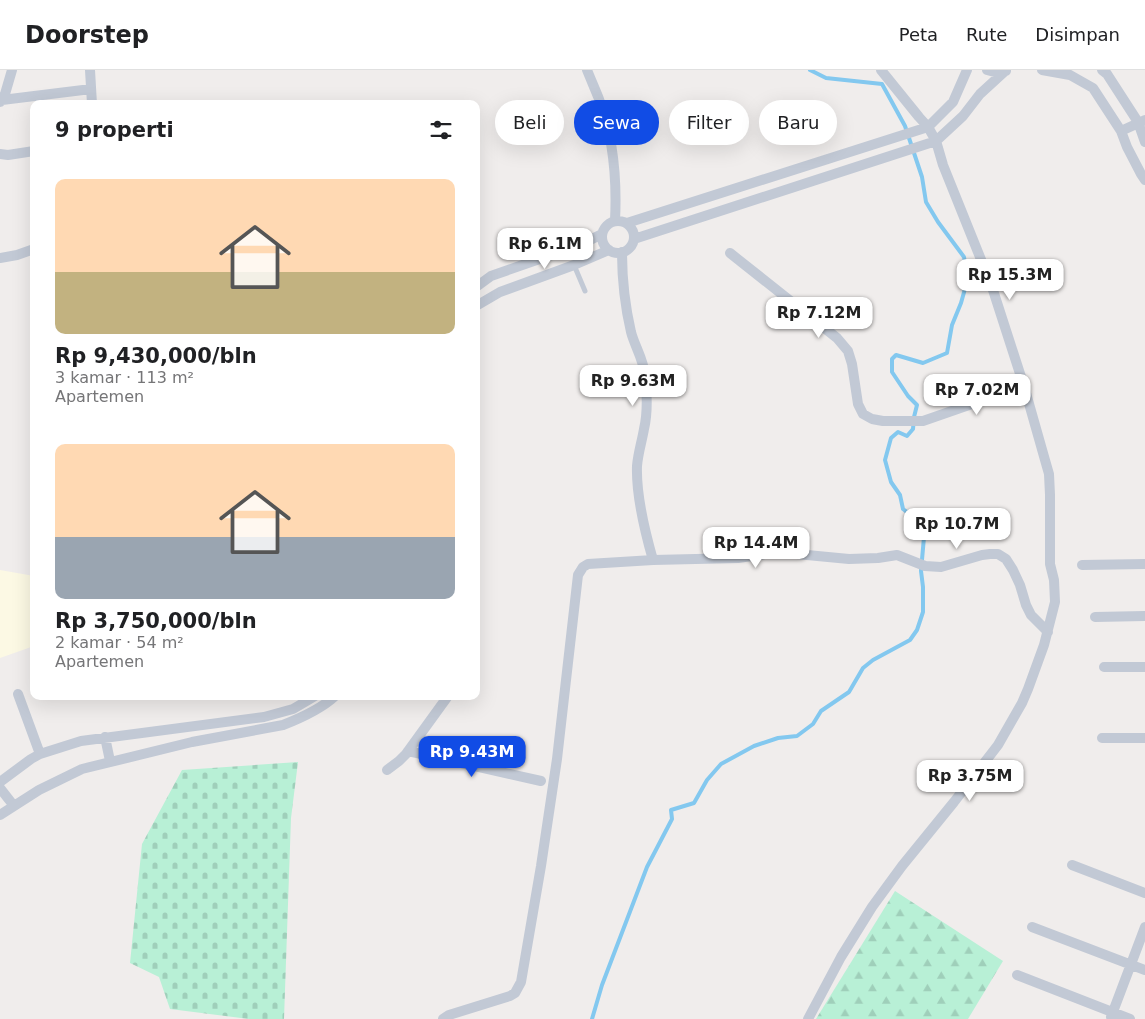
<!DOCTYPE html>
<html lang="id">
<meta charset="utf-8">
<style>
:root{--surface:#fff;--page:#f2f2f2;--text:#202124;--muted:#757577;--line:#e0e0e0;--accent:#114ce5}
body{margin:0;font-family:"DejaVu Sans",sans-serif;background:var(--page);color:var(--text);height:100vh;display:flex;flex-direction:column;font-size:19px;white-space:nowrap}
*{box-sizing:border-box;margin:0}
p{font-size:16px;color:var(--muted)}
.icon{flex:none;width:28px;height:28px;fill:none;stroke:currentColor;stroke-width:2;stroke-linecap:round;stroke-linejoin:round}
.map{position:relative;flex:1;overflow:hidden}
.drawer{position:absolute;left:30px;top:30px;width:450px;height:600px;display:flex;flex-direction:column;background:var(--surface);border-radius:10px;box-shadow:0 5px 20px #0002}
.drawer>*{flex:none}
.banner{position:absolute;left:495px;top:30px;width:475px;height:45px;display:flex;gap:10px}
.price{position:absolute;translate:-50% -42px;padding:0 11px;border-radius:10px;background:#fff;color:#222;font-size:16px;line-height:32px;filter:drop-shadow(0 1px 2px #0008)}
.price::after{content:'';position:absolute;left:50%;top:30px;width:15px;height:11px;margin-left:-8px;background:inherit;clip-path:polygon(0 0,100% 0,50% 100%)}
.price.current{background:var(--accent);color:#fff}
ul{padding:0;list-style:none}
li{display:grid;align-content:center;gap:10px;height:265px;padding:0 25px}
li span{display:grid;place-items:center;height:155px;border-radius:10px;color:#555}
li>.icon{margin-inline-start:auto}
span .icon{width:90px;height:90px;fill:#fffc;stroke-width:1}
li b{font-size:21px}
h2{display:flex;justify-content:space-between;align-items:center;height:60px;padding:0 25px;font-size:21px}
.tag{padding:0 18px;border-radius:22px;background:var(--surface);box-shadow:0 5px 20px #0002;font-size:18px;line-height:45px}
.tag.current{background:var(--accent);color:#fff}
header{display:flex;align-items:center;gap:30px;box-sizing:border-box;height:70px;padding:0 25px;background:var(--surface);border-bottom:1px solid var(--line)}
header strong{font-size:24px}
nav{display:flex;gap:28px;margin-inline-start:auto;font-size:18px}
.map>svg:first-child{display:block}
.commercial{fill:#fcf9e4}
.forest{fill:url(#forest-firs)}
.cemetery{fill:url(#cemetery-stones)}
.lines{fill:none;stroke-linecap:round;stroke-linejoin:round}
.stream{stroke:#83c8ef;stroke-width:4}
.lane{stroke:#c2c9d5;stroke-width:5}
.street{stroke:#c2c9d5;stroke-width:10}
</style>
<header>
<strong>Doorstep</strong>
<nav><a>Peta</a><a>Rute</a><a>Disimpan</a></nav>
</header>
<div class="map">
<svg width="1145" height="949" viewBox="0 0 1145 949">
<defs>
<pattern id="forest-firs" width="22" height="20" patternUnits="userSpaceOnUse" patternTransform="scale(1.25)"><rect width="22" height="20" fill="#b8f0d6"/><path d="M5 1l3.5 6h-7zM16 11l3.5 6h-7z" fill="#9fcfba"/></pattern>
<pattern id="cemetery-stones" width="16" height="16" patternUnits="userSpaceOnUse" patternTransform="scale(1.25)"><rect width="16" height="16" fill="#b8f0d6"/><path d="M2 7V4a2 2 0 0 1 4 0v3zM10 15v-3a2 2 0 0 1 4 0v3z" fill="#9fcfba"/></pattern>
</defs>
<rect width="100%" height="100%" fill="#f0edec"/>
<path class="commercial" d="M 0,500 L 34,506 L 34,576 L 0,588 Z"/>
<path class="forest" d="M 895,821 L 1003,891 L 968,949 L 816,949 Z"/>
<path class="cemetery" d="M 298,692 L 291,748 L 284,949 L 249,949 L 170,939 L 159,907 L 130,893 L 142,774 L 182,700 Z"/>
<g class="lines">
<path class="stream" d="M 592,949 L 602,915 L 647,797 L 672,749 L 671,740 L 694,733 L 707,710 L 721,694 L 754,676 L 778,668 L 797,666 L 813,654 L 821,641 L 849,622 L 863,598 L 873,590 L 910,570 L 917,560 L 923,542 L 923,517 L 921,501 L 924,467 L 922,454 L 903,439 L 900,425 L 891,412 L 885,390 L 891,368 L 898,362 L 907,366 L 913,359 L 914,347 L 917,335 L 908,326 L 892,302 L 892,289 L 896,285 L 923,293 L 947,283 L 952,255 L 961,233 L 968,208 L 964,187 L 938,152 L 926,132 L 922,107 L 905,56 L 882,14 L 826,8 L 810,0"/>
<path class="lane" d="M 574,195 L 585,221"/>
<path class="street" d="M 90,0 L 92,34
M 587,0 C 591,10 595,19 599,29 C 613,66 617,111 615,151
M 987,0 L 998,3 L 1006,1
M 1042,0 L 1070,5 L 1093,18 L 1121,61 L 1127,77 L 1141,104 L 1145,110
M 1102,0 L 1107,4 L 1138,52 L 1145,72
M 2,30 L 91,19
M 0,32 L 5,24 L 12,0
M 1121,61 L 1145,50
M 0,84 L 8,85 L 34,81
M602 167a16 16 0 1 1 32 0a16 16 0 1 1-32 0Z
M 627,153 L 928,57 L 953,32 L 967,0
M 634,169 L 936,71 L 963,46 L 980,24 L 1004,2
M 622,182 C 622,209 625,236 631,262 C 635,277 643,288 645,305 C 647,322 648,342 644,359 C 642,371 638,383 637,396 C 636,425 645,462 653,490
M 730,183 L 837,268 L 848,281 L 852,294 L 858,334 L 863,344 L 872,349 L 883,351 L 923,351 L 1024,316
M 0,188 L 17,185 L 34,179
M 476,217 L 491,206 L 580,175 L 602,164
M 476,236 L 500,222 L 574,195 L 609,180
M 1082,495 L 1145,494
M 1095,547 L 1145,546
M 1104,597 L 1145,597
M 18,624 L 40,684
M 105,667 L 110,691
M 1102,668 L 1145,668
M 408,681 L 541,711
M 387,700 L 399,691 L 406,684 L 448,626
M 0,712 L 31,689 L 40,684 L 81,671 L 264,647 L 293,639 L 315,626
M 0,718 L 14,736
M 0,745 L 39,720 L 82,699 L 192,672 L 283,655 C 301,648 321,639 335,626
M 1072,795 L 1145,823
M 1032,857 L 1145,900
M 1017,905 L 1130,949
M 1111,947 L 1145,857
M 443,949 L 449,945 L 510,926 L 515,923 L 521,912 L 541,796 L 557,689 L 578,505 L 583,497 L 588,494 L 653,490 L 738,488 L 772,483 L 786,483 L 849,489 L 878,488 L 897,485 L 925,496 L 941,497 L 982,485 L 990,484 L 998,484 L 1006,489 L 1013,500 L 1020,515 L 1026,535 L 1031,545 L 1048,562
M 808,949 L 841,887 L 872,837 L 902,796 L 954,732 L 998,675 L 1022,633 L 1028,619 L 1044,575 L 1055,532 L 1054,510 L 1050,494 L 1050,425 L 1049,404 L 1045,390 L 1024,316 L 992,217 L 943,95 L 936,71 L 928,57 L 919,47 L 881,0"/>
</g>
</svg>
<b class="price" style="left:545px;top:200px">Rp 6.1M</b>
<b class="price" style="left:1010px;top:231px">Rp 15.3M</b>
<b class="price" style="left:819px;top:269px">Rp 7.12M</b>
<b class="price" style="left:633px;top:337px">Rp 9.63M</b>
<b class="price" style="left:977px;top:346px">Rp 7.02M</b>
<b class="price" style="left:957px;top:480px">Rp 10.7M</b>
<b class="price" style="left:756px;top:499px">Rp 14.4M</b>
<b class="price current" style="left:472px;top:708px">Rp 9.43M</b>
<b class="price" style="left:970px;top:732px">Rp 3.75M</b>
<div class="banner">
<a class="tag">Beli</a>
<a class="tag current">Sewa</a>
<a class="tag">Filter</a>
<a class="tag">Baru</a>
</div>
<section class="drawer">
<h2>9 properti<svg class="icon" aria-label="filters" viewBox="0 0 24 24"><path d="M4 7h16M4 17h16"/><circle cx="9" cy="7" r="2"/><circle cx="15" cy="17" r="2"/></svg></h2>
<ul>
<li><span style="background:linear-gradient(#ffd9b3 60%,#c2b280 0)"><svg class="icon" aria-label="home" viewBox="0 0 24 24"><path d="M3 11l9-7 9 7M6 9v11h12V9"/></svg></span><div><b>Rp 9,430,000/bln</b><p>3 kamar · 113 m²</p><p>Apartemen</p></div></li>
<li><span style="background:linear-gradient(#ffd9b3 60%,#9aa5b1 0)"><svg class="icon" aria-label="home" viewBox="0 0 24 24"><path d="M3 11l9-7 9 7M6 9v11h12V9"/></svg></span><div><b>Rp 3,750,000/bln</b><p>2 kamar · 54 m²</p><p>Apartemen</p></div></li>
</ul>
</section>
</div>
